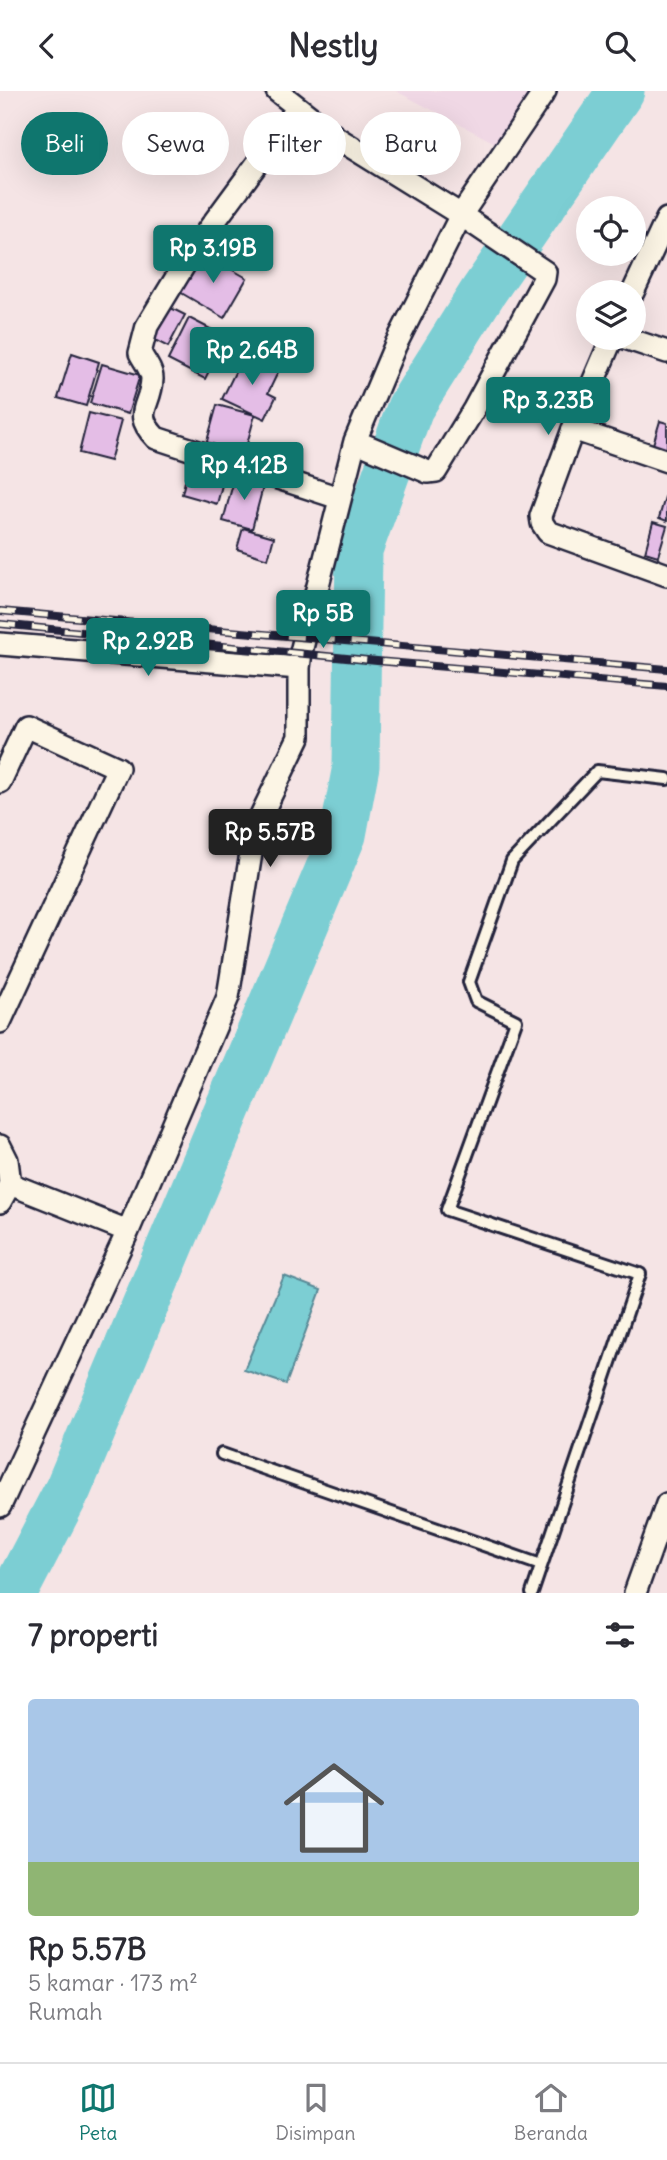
<!DOCTYPE html>
<html lang="id">
<meta charset="utf-8">
<style>
:root{--surface:#fff;--page:#f2f2f3;--text:#2b2b33;--muted:#7c7c81;--line:#e1e1e2;--accent:#0f766e}
body{margin:0;font-family:Delius,sans-serif;background:var(--page);color:var(--text);height:100vh;display:flex;flex-direction:column;font-size:26px;white-space:nowrap}
*{box-sizing:border-box;margin:0}
p{font-size:23px;color:var(--muted)}
.icon{flex:none;width:38px;height:38px;fill:none;stroke:currentColor;stroke-width:2;stroke-linecap:round;stroke-linejoin:round}
.map{position:relative;height:1502px;overflow:hidden}
.side{display:flex;flex-direction:column;background:var(--surface);flex:1}
.side>*{flex:none}
.top-card{position:absolute;left:21px;top:21px;width:626px;height:63px;display:flex;gap:14px}
.tools{position:absolute;left:576px;top:105px;display:grid;gap:14px}
.tools a{display:grid;place-items:center;width:70px;height:70px;border-radius:50%;background:var(--surface);box-shadow:0 7px 28px #0002;font-size:35px}
.price{position:absolute;translate:-50% -60px;padding:0 16px;border-radius:7px;background:var(--accent);color:#fff;font-size:23px;line-height:46px;filter:drop-shadow(0 2px 4px #0008)}
.price::after{content:'';position:absolute;left:50%;top:42px;width:21px;height:16px;margin-left:-10px;background:inherit;clip-path:polygon(0 0,100% 0,50% 100%)}
.price.current{background:#222;color:#fff}
ul{padding:0;list-style:none}
li{display:grid;align-content:center;gap:14px;height:371px;padding:0 28px}
li+li{border-top:2px solid var(--line)}
li span{display:grid;place-items:center;height:217px;border-radius:7px;color:#555}
li>.icon{margin-inline-start:auto}
span .icon{width:126px;height:126px;fill:#fffc;stroke-width:1}
li b{font-size:30px}
h2{display:flex;justify-content:space-between;align-items:center;height:84px;padding:0 28px;font-size:30px}
.pill{padding:0 24px;border-radius:32px;background:var(--surface);box-shadow:0 7px 28px #0002;font-size:24px;line-height:63px}
.pill.current{background:var(--accent);color:#fff}
header{display:flex;justify-content:space-between;align-items:center;height:91px;padding:0 28px;background:var(--surface);font-size:32px;font-weight:700}
.menu{display:flex;justify-content:space-around;align-items:center;height:98px;border-top:2px solid var(--line);background:var(--surface);font-size:19px;color:var(--muted)}
.menu a{display:grid;justify-items:center;gap:4px}
.menu .current{color:var(--accent)}
.map>svg:first-child{display:block}
.built{fill:#f0d8e5}
.water{fill:#7cced3;stroke:#588996;stroke-width:2}
.lines{fill:none;stroke-linecap:round;stroke-linejoin:round}
.river{stroke:#7cced3;stroke-width:47}
.building{fill:#e4bde6;stroke:#22223b;stroke-width:2}
.service-casing{stroke:#22223b;stroke-width:16}
.minor-casing{stroke:#22223b;stroke-width:26}
.service{stroke:#fcf5e5;stroke-width:10}
.minor{stroke:#fcf5e5;stroke-width:21}
.rail-casing{stroke:#22223b;stroke-width:8}
.rail{stroke:#fcf5e5;stroke-width:5;stroke-dasharray:16;stroke-linecap:butt}
</style>
<header><svg class="icon" aria-label="back" viewBox="0 0 24 24"><path d="M15 5l-7 7 7 7"/></svg>Nestly<svg class="icon" aria-label="search" viewBox="0 0 24 24"><circle cx="10" cy="10" r="6"/><path d="M15 15l6 6"/></svg></header>
<div class="map">
<svg width="667" height="1502" viewBox="0 0 667 1502">
<rect width="100%" height="100%" fill="#f5e4e5"/>
<filter id="ink" filterUnits="userSpaceOnUse"><feTurbulence type="fractalNoise" baseFrequency=".0143" numOctaves="2"/><feDisplacementMap in="SourceGraphic" scale="14" xChannelSelector="R" yChannelSelector="G"/><feConvolveMatrix kernelMatrix="1 2 1 2 8 2 1 2 1" color-interpolation-filters="sRGB"/></filter>
<g filter="url(#ink)">
<path class="built" d="M 396,0 L 557,0 L 514,62 Z"/>
<path class="water" d="M 284,1185 L 321,1199 L 286,1293 L 244,1279 Z"/>
<g class="lines">
<path class="river" d="M 14,1502 L 68,1398 L 343,744 L 356,675 L 359,459 L 410,317 L 483,201 L 621,0"/>
</g>
<path class="building" d="M 201,161 L 247,187 L 224,227 L 178,200 Z
M 163,213 L 185,224 L 168,256 L 147,245 Z
M 189,227 L 226,246 L 205,288 L 168,269 Z
M 72,262 L 99,271 L 86,315 L 58,307 Z
M 244,263 L 279,279 L 268,302 L 276,306 L 265,328 L 222,308 Z
M 102,273 L 140,284 L 128,323 L 90,312 Z
M 217,314 L 255,324 L 242,371 L 204,361 Z
M 89,322 L 121,330 L 110,370 L 79,362 Z
M 660,330 L 667,332 L 667,365 L 651,360 Z
M 190,369 L 226,379 L 217,413 L 182,403 Z
M 235,385 L 264,392 L 252,438 L 223,430 Z
M 667,399 L 667,430 L 659,427 Z
M 653,431 L 667,435 L 658,465 L 645,461 Z
M 243,437 L 274,446 L 268,468 L 237,458 Z"/>
<g class="lines">
<g class="service-casing">
<path id="service" d="M 222,1363 L 541,1474
M 532,1502 L 640,1183 L 447,1119 L 516,930 L 476,910 L 469,891 L 512,770 L 597,680 L 667,688"/>
</g>
<g class="minor-casing">
<path id="minor" d="M 277,0 L 337,47 L 461,124 L 545,181 L 544,188 L 474,318 L 436,380 L 428,381 L 355,350
M 298,17 L 192,161 L 147,235 L 140,262 C 144,270 152,279 152,288 C 151,316 131,321 156,347 L 339,407
M 633,201 L 667,128
M 612,247 L 573,338 L 541,425 L 542,432 L 548,441 L 667,484
M 625,247 L 667,261
M 573,338 L 667,370
M 0,553 L 299,577
M 0,691 L 26,635 L 118,677 L 0,931
M 0,1055 L 7,1069 L 10,1093 L 0,1111
M 10,1093 L 128,1140
M 0,1415 L 128,1140 L 228,906 L 255,737 L 299,646 L 299,577 L 301,561 L 355,350 L 395,255 L 461,124 L 545,0
M 635,1502 L 667,1413"/>
</g>
<use href="#service" class="service"/>
<use href="#minor" class="minor"/>
<g class="rail-casing">
<path id="rail" d="M 0,520 L 667,578
M 0,533 L 377,570 L 667,595"/>
</g>
<use href="#rail" class="rail"/>
</g>
</g>
</svg>
<div class="tools">
<a><svg class="icon" aria-label="locate" viewBox="0 0 24 24"><circle cx="12" cy="12" r="6"/><path d="M12 2v4M12 18v4M2 12h4M18 12h4"/></svg></a>
<a><svg class="icon" aria-label="layers" viewBox="0 0 24 24"><path d="M12 4l9 5-9 5-9-5zM3 14l9 5 9-5"/></svg></a>
</div>
<b class="price" style="left:213px;top:194px">Rp 3.19B</b>
<b class="price" style="left:252px;top:296px">Rp 2.64B</b>
<b class="price" style="left:548px;top:346px">Rp 3.23B</b>
<b class="price" style="left:244px;top:411px">Rp 4.12B</b>
<b class="price" style="left:323px;top:559px">Rp 5B</b>
<b class="price" style="left:148px;top:587px">Rp 2.92B</b>
<b class="price current" style="left:270px;top:778px">Rp 5.57B</b>
<div class="top-card">
<a class="pill current">Beli</a>
<a class="pill">Sewa</a>
<a class="pill">Filter</a>
<a class="pill">Baru</a>
</div>
</div>
<section class="side">
<h2>7 properti<svg class="icon" aria-label="filters" viewBox="0 0 24 24"><path d="M4 7h16M4 17h16"/><circle cx="9" cy="7" r="2"/><circle cx="15" cy="17" r="2"/></svg></h2>
<ul>
<li><span style="background:linear-gradient(#a9c7e8 75%,#8fb573 0)"><svg class="icon" aria-label="home" viewBox="0 0 24 24"><path d="M3 11l9-7 9 7M6 9v11h12V9"/></svg></span><div><b>Rp 5.57B</b><p>5 kamar · 173 m²</p><p>Rumah</p></div></li>
</ul>
</section>
<nav class="menu">
<a class="current"><svg class="icon" aria-label="map" viewBox="0 0 24 24"><path d="M3 6l6-2 6 2 6-2v14l-6 2-6-2-6 2zM9 4v14M15 6v14"/></svg>Peta</a>
<a><svg class="icon" aria-label="saved" viewBox="0 0 24 24"><path d="M7 4h10v16l-5-4-5 4z"/></svg>Disimpan</a>
<a><svg class="icon" aria-label="home" viewBox="0 0 24 24"><path d="M3 11l9-7 9 7M6 9v11h12V9"/></svg>Beranda</a>
</nav>
